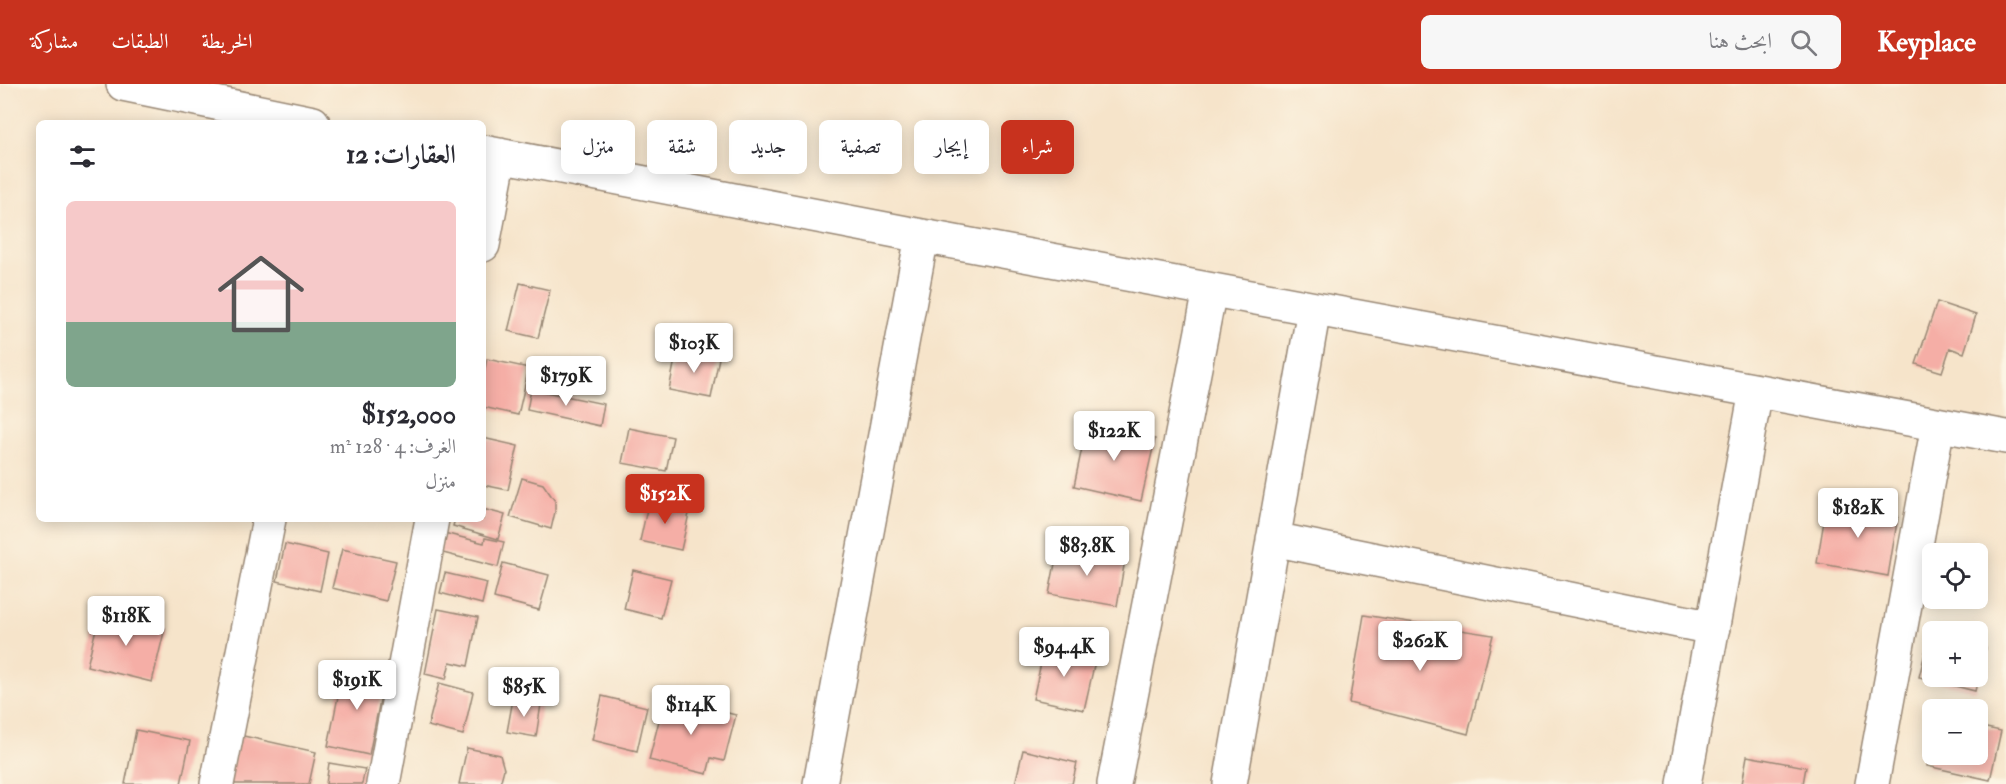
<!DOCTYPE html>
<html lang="ar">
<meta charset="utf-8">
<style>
:root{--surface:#fff;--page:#f7f7f7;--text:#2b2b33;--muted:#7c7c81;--line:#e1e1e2;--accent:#c8321e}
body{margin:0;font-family:"IM FELL Double Pica",Amiri,serif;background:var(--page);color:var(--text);direction:rtl;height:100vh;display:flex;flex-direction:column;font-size:22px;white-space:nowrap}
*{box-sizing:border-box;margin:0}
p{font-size:20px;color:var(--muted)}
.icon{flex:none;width:33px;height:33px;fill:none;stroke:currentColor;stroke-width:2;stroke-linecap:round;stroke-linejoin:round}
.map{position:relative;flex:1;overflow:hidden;direction:ltr}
.details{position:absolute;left:36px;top:36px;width:450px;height:402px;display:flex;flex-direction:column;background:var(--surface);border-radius:9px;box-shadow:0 3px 15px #0003;direction:rtl}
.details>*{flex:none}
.hud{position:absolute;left:504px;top:36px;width:570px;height:54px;direction:rtl;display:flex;gap:12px}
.fabs{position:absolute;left:1922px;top:459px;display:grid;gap:12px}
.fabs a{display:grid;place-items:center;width:66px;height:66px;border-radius:9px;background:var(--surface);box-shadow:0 3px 15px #0003;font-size:30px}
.price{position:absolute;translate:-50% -51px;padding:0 14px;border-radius:6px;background:#fff;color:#222;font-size:20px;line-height:39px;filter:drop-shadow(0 2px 3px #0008)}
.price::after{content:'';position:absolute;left:50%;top:36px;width:18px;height:14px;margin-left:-9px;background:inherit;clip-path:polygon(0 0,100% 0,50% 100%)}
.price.selected{background:var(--accent);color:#fff}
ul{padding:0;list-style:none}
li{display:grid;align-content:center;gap:12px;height:318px;padding:0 30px}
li+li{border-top:2px solid var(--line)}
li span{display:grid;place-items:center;height:186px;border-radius:9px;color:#555}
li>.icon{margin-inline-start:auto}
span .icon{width:108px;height:108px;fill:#fffc;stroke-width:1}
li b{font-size:26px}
h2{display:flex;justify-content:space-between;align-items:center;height:72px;padding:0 30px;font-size:26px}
.tag{padding:0 21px;border-radius:9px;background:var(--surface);box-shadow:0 3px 15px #0003;font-size:21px;line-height:54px}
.tag.selected{background:var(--accent);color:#fff}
header{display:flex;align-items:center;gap:36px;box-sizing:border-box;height:84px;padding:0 30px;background:var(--accent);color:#fff}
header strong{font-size:28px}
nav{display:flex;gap:33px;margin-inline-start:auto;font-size:21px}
.search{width:420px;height:54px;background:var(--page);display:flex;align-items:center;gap:15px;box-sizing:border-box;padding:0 21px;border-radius:9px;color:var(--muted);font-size:22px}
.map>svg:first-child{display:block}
.building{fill:#f5aea6}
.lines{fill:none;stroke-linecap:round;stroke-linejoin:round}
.minor-casing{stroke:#988774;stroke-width:36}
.minor{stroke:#fff;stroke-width:33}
</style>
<header>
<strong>Keyplace</strong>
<div class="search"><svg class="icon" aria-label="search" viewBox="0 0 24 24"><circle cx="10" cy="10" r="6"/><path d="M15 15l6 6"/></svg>ابحث هنا</div>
<nav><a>الخريطة</a><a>الطبقات</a><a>مشاركة</a></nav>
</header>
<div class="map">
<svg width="2006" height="700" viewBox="0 0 2006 700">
<rect width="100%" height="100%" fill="#fcf5e5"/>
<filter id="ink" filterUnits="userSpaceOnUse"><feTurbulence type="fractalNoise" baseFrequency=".0167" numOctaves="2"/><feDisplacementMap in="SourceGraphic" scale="12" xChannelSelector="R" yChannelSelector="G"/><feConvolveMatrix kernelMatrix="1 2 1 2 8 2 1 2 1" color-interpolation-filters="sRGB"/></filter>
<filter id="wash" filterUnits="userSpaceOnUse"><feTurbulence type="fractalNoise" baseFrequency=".008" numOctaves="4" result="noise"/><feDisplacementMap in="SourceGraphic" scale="24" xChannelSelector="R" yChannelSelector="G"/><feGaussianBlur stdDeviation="1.35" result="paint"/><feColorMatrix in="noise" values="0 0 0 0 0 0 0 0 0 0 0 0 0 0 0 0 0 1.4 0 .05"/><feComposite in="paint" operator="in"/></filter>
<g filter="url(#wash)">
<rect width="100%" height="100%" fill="#f6e4ca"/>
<g id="blocks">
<path class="building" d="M 520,199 L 550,206 L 538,254 L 508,247 Z
M 1937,218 L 1976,231 L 1964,269 L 1950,264 L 1942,288 L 1916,280 Z
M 677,265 L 719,274 L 711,314 L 669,306 Z
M 487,275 L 529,284 L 518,331 L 483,323 L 483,294 Z
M 531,305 L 604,320 L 600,342 L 527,326 Z
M 1087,340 L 1155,355 L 1141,417 L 1074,402 Z
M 629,344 L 673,353 L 666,387 L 622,379 Z
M 483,354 L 518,362 L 508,406 L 483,401 Z
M 522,394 L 543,400 L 555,417 L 555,428 L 551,445 L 510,433 Z
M 649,416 L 690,425 L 681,466 L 640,457 Z
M 1827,419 L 1898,432 L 1888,492 L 1817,479 Z
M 483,425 L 505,431 L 498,455 L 453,442 L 455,435 L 483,435 Z
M 444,449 L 484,459 L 485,454 L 504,458 L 498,483 L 439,468 Z
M 285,460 L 328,470 L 320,507 L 277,497 Z
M 1058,464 L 1125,476 L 1117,522 L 1049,510 Z
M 342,465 L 396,477 L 386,517 L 332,504 Z
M 503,479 L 549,491 L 539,526 L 494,514 Z
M 633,486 L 671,495 L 661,534 L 624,525 Z
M 445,489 L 487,499 L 482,520 L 440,509 Z
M 438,525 L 478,533 L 468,582 L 450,578 L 446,595 L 425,590 Z
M 100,528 L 165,544 L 152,598 L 87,582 Z
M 1364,531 L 1493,551 L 1468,650 L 1349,619 Z
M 1930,549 L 1932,550 L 1932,592 L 1977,592 L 1977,562 L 1986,564 L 1975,607 L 1919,593 Z
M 1045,561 L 1096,573 L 1084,626 L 1033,615 Z
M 344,583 L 385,591 L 369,671 L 328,662 Z
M 439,599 L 473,608 L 463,651 L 428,642 Z
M 602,612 L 647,623 L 637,667 L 592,656 Z
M 665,613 L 736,631 L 724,677 L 711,674 L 707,690 L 649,676 Z
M 513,615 L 541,620 L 536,653 L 507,648 Z
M 1977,642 L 2001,647 L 1990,696 L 1927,682 L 1931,663 L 1932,670 L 1977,670 Z
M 136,646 L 190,657 L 181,700 L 125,700 Z
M 239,651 L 316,668 L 309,700 L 228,700 Z
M 467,664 L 500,671 L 504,685 L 500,700 L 459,700 Z
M 1023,666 L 1077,679 L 1072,700 L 1015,700 Z
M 1747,672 L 1806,683 L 1803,700 L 1742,700 Z
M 329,679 L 365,685 L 362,700 L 326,700 Z"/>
</g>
</g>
<g filter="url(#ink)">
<use href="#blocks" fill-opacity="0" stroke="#988774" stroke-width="1.5"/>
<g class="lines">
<g class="minor-casing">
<path id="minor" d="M 123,0 L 313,39
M 483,68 L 922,152 L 2006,353
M 483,161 L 500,71
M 1273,455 L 1713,544
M 217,700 L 269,435
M 383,700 L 432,435
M 820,700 L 922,152
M 1114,700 L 1210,206
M 1230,700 L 1314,225
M 1684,700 L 1756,307
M 1872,700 L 1938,341"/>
</g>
<use href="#minor" class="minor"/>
</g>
</g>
</svg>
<div class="fabs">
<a><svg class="icon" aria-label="locate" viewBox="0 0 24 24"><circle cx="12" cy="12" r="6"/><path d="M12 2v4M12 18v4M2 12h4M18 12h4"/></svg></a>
<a>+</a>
<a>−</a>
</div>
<b class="price" style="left:694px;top:290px">$103K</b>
<b class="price" style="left:566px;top:323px">$179K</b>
<b class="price" style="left:1114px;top:378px">$122K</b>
<b class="price selected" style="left:665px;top:441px">$152K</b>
<b class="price" style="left:1858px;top:455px">$182K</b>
<b class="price" style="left:1087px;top:493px">$83.8K</b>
<b class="price" style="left:126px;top:563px">$118K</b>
<b class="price" style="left:1420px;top:588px">$262K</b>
<b class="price" style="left:1064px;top:594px">$94.4K</b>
<b class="price" style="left:357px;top:627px">$191K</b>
<b class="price" style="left:524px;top:634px">$85K</b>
<b class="price" style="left:691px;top:652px">$114K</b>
<div class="hud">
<a class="tag selected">شراء</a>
<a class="tag">إيجار</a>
<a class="tag">تصفية</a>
<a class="tag">جديد</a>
<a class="tag">شقة</a>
<a class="tag">منزل</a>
</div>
<section class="details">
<h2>العقارات: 12<svg class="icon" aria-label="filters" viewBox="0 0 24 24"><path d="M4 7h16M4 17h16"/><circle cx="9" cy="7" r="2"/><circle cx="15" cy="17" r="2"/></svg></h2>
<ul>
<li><span style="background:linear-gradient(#f6c9c9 65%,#7fa58c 0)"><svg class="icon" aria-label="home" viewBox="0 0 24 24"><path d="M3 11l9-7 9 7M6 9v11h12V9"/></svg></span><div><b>$152,000</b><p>الغرف: 4 · 128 m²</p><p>منزل</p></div></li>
</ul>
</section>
</div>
